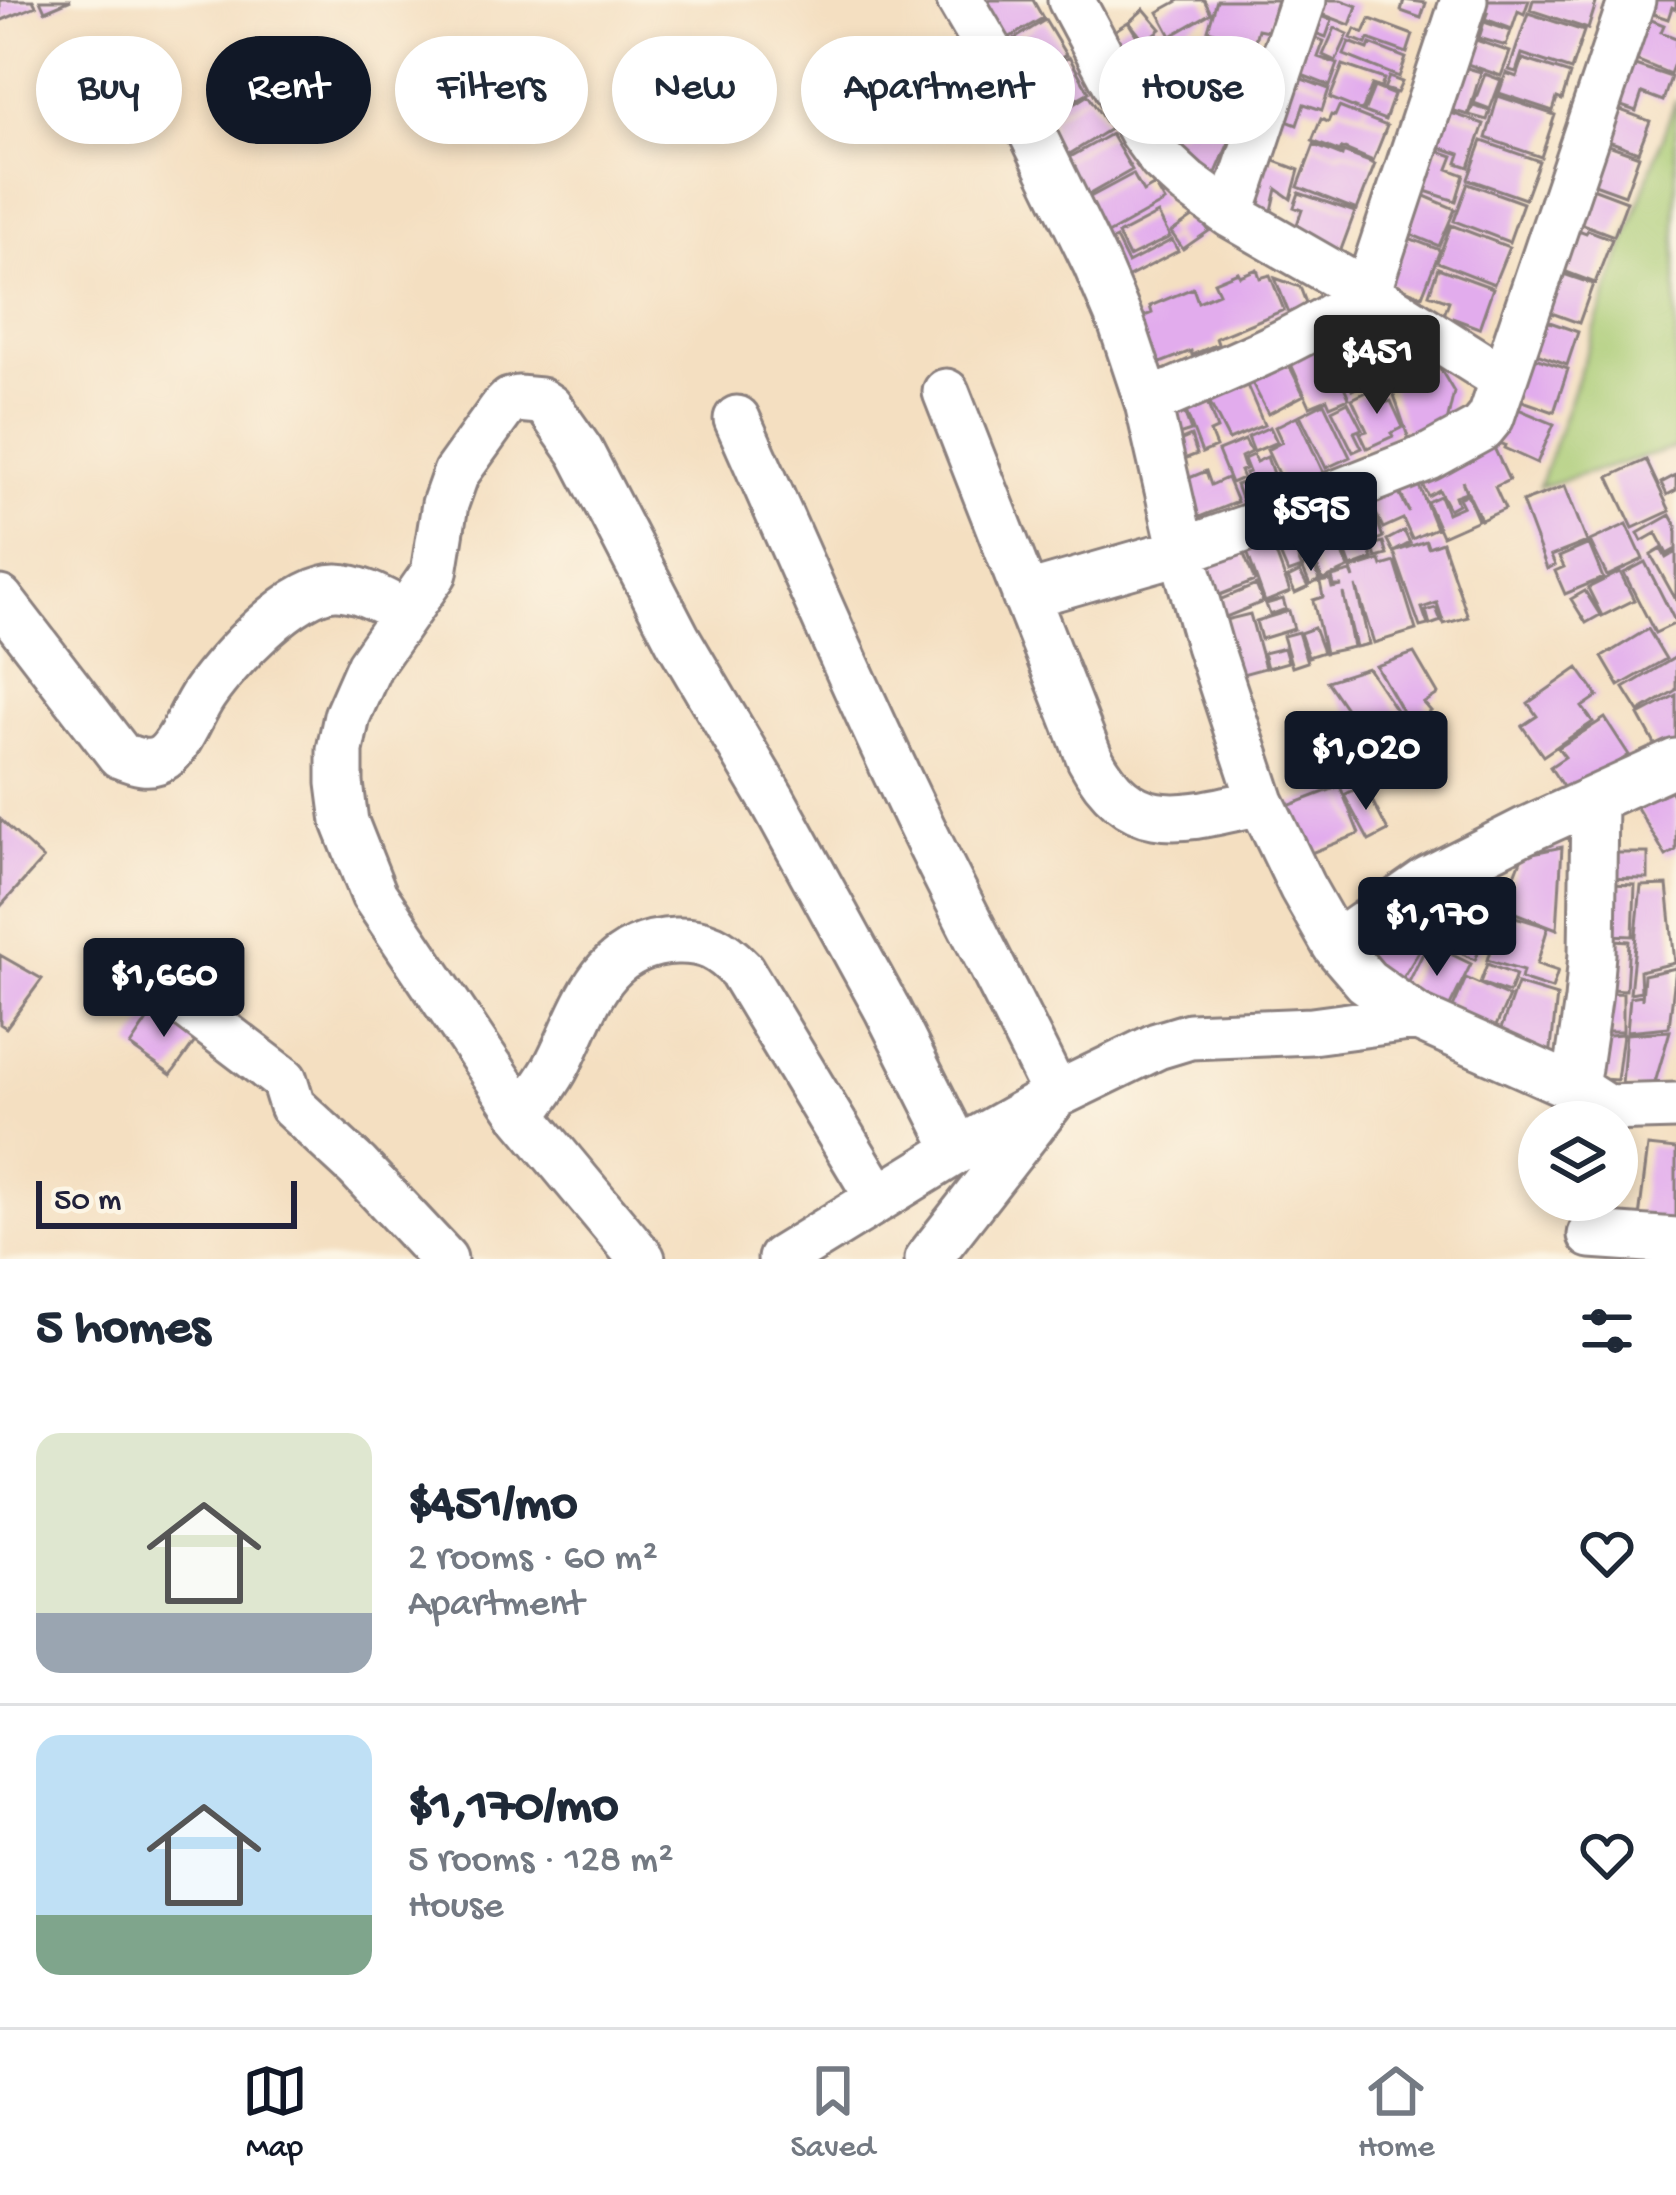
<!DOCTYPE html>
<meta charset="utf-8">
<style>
:root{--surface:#fff;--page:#f6f6f7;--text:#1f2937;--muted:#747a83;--line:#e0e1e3;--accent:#111827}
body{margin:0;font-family:"Gochi Hand",sans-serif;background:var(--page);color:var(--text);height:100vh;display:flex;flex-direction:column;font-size:45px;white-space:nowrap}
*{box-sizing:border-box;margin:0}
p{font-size:39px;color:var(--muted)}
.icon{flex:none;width:66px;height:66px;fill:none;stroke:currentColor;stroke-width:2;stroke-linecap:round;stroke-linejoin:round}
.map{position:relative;height:1259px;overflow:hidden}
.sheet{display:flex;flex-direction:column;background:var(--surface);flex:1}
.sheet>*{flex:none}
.hud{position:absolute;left:36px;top:36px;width:1605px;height:108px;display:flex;gap:24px}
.tools{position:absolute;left:1518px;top:1101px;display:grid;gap:24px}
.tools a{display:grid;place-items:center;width:120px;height:120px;border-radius:50%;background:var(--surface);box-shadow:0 6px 18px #0003;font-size:60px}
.scale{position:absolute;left:36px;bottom:30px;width:261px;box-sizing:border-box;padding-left:12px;border:6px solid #22223b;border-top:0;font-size:33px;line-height:42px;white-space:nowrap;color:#22223b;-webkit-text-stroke:9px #fcf5e5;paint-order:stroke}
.price{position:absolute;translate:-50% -102px;padding:0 27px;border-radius:12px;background:var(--accent);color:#fff;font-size:39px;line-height:78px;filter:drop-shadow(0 3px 6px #0008)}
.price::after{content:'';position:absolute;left:50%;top:72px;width:36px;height:27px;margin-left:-18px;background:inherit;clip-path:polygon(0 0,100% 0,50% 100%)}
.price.on{background:#222;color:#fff}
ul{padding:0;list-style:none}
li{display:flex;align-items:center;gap:36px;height:300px;padding:0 36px}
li+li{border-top:3px solid var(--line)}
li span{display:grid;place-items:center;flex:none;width:336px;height:240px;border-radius:24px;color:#555}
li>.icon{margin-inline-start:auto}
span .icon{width:144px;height:144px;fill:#fffc;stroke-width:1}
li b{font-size:51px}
h2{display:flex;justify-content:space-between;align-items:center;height:144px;padding:0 36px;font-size:51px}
.chip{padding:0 42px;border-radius:54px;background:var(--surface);box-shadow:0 6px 18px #0003;font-size:42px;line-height:108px}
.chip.on{background:var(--accent);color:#fff}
.dock{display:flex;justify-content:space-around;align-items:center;height:168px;border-top:3px solid var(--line);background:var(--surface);font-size:33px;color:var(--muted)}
.dock a{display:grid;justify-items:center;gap:6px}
.dock .on{color:var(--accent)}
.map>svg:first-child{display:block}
.green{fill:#a8ca73;stroke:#657657;stroke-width:3}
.building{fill:#e2aced}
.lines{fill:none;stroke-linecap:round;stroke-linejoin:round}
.minor-casing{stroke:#8b807e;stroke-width:51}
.minor{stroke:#fff;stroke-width:45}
</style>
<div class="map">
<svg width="1676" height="1259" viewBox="0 0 1676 1259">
<rect width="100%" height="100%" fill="#fcf5e5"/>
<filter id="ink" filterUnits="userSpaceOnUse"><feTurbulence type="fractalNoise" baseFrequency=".00833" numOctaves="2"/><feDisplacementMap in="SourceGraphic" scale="24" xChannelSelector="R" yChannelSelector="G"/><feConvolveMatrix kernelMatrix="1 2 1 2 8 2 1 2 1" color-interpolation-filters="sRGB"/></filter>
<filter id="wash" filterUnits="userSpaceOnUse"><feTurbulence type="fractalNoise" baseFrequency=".004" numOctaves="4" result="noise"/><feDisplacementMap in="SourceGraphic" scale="48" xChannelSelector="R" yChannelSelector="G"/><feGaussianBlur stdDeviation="2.7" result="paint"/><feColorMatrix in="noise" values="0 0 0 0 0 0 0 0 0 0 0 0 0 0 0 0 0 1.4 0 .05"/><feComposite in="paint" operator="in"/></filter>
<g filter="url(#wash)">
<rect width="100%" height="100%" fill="#f4dfc1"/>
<path class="green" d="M 1676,99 L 1676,448 L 1539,487 Z"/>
<g id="blocks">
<path class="building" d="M 0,0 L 33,0 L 36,6 L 0,21 Z
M 40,0 L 71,0 L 45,11 Z
M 991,0 L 1033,0 L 1043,18 L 1005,40 L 963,16 Z
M 1180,0 L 1204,0 L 1211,13 L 1171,36 L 1158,12 Z
M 1217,0 L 1277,0 L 1268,31 L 1258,29 L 1254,44 L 1208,30 Z
M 1286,0 L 1341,0 L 1357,6 L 1350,25 Z
M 1404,0 L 1426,3 L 1421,18 L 1401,11 Z
M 1460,0 L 1529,0 L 1524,14 L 1518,11 L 1512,29 L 1485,19 L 1488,11 L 1483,19 L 1456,10 Z
M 1533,0 L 1597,0 L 1588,29 L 1530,10 Z
M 1636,0 L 1676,0 L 1676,9 L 1672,7 L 1668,19 L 1633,7 Z
M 1297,7 L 1332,20 L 1326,37 L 1290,24 Z
M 1144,9 L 1161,29 L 1145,42 L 1129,22 Z
M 1624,9 L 1664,25 L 1661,32 L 1676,38 L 1676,58 L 1670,74 L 1609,49 Z
M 1456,12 L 1482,22 L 1476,40 L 1510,52 L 1501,76 L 1442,55 Z
M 1528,13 L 1584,31 L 1571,70 L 1522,54 L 1516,72 L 1509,70 Z
M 1370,19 L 1413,35 L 1407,53 L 1368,39 L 1366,44 L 1351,38 L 1355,29 L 1364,33 Z
M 1045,20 L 1066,55 L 1005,90 L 992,68 L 1018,53 L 1011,41 Z
M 1128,22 L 1147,52 L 1116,71 L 1097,42 Z
M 1484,22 L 1511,31 L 1506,46 L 1479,38 Z
M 1282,25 L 1324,41 L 1318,57 L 1338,64 L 1330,86 L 1289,70 Z
M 1335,28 L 1348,34 L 1336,61 L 1323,55 Z
M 1349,42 L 1368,49 L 1370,44 L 1406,58 L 1399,77 L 1344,55 Z
M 1169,45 L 1185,72 L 1171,81 L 1155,53 Z
M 1151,53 L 1164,76 L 1128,96 L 1116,73 Z
M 1608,56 L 1671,77 L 1663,101 L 1642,93 L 1636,111 L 1595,97 Z
M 1069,57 L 1089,92 L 1047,116 L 1007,93 Z
M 1523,59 L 1570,74 L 1562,100 L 1557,98 L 1553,111 L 1499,93 L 1506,73 L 1517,77 Z
M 1439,60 L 1481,72 L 1468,115 L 1427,103 Z
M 1343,65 L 1384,79 L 1381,88 L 1372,85 L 1362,111 L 1330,98 Z
M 1270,67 L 1329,89 L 1322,110 L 1304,104 L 1297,125 L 1255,109 Z
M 1190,68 L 1245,86 L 1228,128 L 1186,108 L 1189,102 L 1178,99 Z
M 1485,74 L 1501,80 L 1490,109 L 1474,103 Z
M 1389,77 L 1402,82 L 1397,93 L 1384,89 Z
M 1166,79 L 1176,95 L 1167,115 L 1147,131 L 1128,99 Z
M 1374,87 L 1394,95 L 1385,120 L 1364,112 Z
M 1088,95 L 1110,129 L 1055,163 L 1038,136 L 1054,126 L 1050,119 Z
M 1498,96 L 1555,115 L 1541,157 L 1486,138 Z
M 1594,100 L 1650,121 L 1638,152 L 1582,131 Z
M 1424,104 L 1484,124 L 1469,167 L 1457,163 L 1460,154 L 1413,138 Z
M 1473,106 L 1490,111 L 1487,120 L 1469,115 Z
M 1339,107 L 1387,126 L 1373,161 L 1342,148 L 1340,152 L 1312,141 L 1321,119 L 1328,122 L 1331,115 L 1335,116 Z
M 1188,113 L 1233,133 L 1212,182 L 1156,157 L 1168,129 L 1179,134 Z
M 1111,134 L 1132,170 L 1086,196 L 1058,164 Z
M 1581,135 L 1639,156 L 1625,195 L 1567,174 Z
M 1482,141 L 1539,161 L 1525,199 L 1468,179 Z
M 1413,142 L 1453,156 L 1448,169 L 1464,175 L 1456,201 L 1400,183 Z
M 1314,145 L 1342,156 L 1343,152 L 1375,164 L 1357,210 L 1298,187 Z
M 1267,158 L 1299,170 L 1291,199 L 1277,189 L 1270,219 L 1253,206 Z
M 1133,174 L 1143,192 L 1155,185 L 1165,202 L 1099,239 L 1079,203 Z
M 1566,178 L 1627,201 L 1614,236 L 1553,213 Z
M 1468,183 L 1523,203 L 1509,242 L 1454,221 Z
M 1399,185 L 1455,209 L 1439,246 L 1383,223 Z
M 1299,193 L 1355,212 L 1339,255 L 1292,239 L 1302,210 L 1294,207 Z
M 1158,214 L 1170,237 L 1129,257 L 1118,235 Z
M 1197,214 L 1209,231 L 1183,249 L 1171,232 Z
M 1550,219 L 1586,233 L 1588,230 L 1612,239 L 1595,283 L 1535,260 Z
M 1451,225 L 1509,247 L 1494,284 L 1437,262 Z
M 1383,228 L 1440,250 L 1422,296 L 1365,273 Z
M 1116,239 L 1128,263 L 1172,240 L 1178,251 L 1117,283 L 1098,248 Z
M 1534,264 L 1593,284 L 1579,323 L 1521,302 Z
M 1438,268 L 1493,288 L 1479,328 L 1444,315 L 1449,301 L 1429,294 Z
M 1257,269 L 1260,278 L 1270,275 L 1284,310 L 1216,338 L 1218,344 L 1192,355 L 1191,351 L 1145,369 L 1127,323 L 1152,313 L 1150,306 L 1193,288 L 1198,302 L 1219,293 L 1214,282 L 1238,272 L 1240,276 Z
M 1275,278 L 1300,287 L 1308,308 L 1290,316 Z
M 1372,312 L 1387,346 L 1373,352 L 1384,375 L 1352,390 L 1326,334 Z
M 1521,312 L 1578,332 L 1567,365 L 1509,344 Z
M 1384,328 L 1438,352 L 1390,379 L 1378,354 L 1390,347 Z
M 1322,336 L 1349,398 L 1330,406 L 1327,399 L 1310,406 L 1286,353 Z
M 1508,349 L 1568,369 L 1554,412 L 1494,391 Z
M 1283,353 L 1304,395 L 1268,414 L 1246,371 Z
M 1424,365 L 1427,370 L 1438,365 L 1454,392 L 1447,422 L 1409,440 L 1390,383 Z
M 1243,376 L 1264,425 L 1229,440 L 1205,393 Z
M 1377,387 L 1385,403 L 1391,401 L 1403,427 L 1391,433 L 1393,436 L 1367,448 L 1360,433 L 1367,431 L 1352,399 Z
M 1202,388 L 1217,429 L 1210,432 L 1216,447 L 1202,453 L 1180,396 Z
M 1178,396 L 1191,431 L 1166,439 Z
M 1499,401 L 1554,424 L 1537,463 L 1504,448 L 1505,445 L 1484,436 Z
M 1348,402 L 1362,429 L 1354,432 L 1362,448 L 1353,452 L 1332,410 Z
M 1324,403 L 1350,457 L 1326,468 L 1300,415 Z
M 1297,416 L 1324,474 L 1286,491 L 1267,450 L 1282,442 L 1275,427 Z
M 1270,427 L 1277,442 L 1254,452 L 1248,437 Z
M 1191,436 L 1197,454 L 1174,463 L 1167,446 Z
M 1490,439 L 1509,480 L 1495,487 L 1505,509 L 1481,520 L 1462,481 L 1466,492 L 1455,496 L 1458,504 L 1449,509 L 1439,490 L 1428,496 L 1418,477 Z
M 1245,440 L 1251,452 L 1241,457 L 1245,469 L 1240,471 L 1243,478 L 1231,483 L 1218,451 Z
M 1253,455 L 1256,462 L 1267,457 L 1277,485 L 1265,491 L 1267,498 L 1244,506 L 1236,485 L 1248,481 L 1245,473 L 1249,472 L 1244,459 Z
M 1646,460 L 1670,511 L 1633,528 L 1609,477 Z
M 1411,466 L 1436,528 L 1412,539 L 1403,519 L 1383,528 L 1369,499 L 1392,481 L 1409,512 L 1392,475 Z
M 1206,471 L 1211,485 L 1227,478 L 1237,502 L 1192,520 L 1182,481 Z
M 1676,475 L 1676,490 L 1667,495 L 1661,483 Z
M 1565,486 L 1587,542 L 1551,556 L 1555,565 L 1547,569 L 1522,502 Z
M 1467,494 L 1478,520 L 1442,536 L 1427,502 L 1440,496 L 1447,513 L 1463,506 L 1459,498 Z
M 1369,502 L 1383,537 L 1370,543 L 1355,507 Z
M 1352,503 L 1373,559 L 1351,567 L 1330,511 Z
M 1327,515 L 1349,568 L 1323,580 L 1313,558 L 1302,562 L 1290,536 Z
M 1670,515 L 1676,526 L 1676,549 L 1667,554 L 1656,533 L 1642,541 L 1638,533 Z
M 1627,524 L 1643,559 L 1607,576 L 1590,541 Z
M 1404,531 L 1410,543 L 1393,552 L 1387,540 Z
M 1288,535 L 1302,568 L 1288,573 L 1274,540 Z
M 1271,540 L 1290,592 L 1265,602 L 1246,549 Z
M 1426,541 L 1428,547 L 1442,542 L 1468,617 L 1444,624 L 1437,603 L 1422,608 L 1428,625 L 1420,627 L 1394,552 Z
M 1383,542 L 1387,555 L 1376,558 L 1372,545 Z
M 1589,544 L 1603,578 L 1565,594 L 1555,571 L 1564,567 L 1559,557 Z
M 1661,549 L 1666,558 L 1676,552 L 1676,600 L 1651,555 Z
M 1242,550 L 1255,581 L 1217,596 L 1205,565 Z
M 1380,560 L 1382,566 L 1395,562 L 1416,630 L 1374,643 L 1356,586 L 1369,644 L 1356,647 L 1343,593 L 1353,647 L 1325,653 L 1313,600 L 1323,597 L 1320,582 L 1330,580 L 1332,588 L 1342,586 L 1334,586 L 1332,577 L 1351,572 L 1354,579 L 1351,569 Z
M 1312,562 L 1320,580 L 1310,585 L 1302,567 Z
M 1645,562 L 1676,623 L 1655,633 L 1624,573 Z
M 1300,572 L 1308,587 L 1295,593 L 1288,578 Z
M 1620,572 L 1634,600 L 1602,616 L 1588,588 Z
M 1256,585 L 1263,602 L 1216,621 L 1209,604 Z
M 1585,591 L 1600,615 L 1586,623 L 1571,599 Z
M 1283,599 L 1286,609 L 1270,615 L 1266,604 Z
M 1436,608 L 1441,621 L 1430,625 L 1426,611 Z
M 1289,611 L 1294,629 L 1261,639 L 1256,621 Z
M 1250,614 L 1265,668 L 1228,678 L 1213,623 Z
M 1314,628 L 1323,652 L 1308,657 L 1300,633 Z
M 1648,629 L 1666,659 L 1619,686 L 1602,657 Z
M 1298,632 L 1307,662 L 1292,667 L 1283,636 Z
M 1284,648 L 1288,662 L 1267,668 L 1263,653 Z
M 1414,653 L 1438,694 L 1424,703 L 1431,711 L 1411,727 L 1376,666 Z
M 1676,657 L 1676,690 L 1639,712 L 1624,688 Z
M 1368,668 L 1406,725 L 1373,748 L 1327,681 Z
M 1578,668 L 1598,696 L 1582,707 L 1593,722 L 1543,756 L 1522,726 L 1537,716 L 1528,703 Z
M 1676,695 L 1676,749 L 1662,757 L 1639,715 Z
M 1605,718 L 1629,755 L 1613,766 L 1620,777 L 1575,805 L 1550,767 L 1565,757 L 1558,748 Z
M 1364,785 L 1388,831 L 1369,841 L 1344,795 Z
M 1340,786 L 1359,834 L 1291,861 L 1272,812 Z
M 1668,787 L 1676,800 L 1676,850 L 1666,856 L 1636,806 Z
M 0,819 L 43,859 L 0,907 Z
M 1562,847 L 1557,929 L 1502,908 L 1523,855 Z
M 1615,853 L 1648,853 L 1648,879 L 1584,878 Z
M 1581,883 L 1635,885 L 1633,936 L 1579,934 Z
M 1667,885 L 1675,963 L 1640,971 L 1641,991 L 1630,993 L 1641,886 Z
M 1450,886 L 1500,908 L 1489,933 L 1439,912 Z
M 1409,904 L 1484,939 L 1475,960 L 1399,924 Z
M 1502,913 L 1548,927 L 1537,964 L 1558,971 L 1552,989 L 1521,979 L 1523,971 L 1487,960 Z
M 1382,918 L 1424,943 L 1397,988 L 1355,963 Z
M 1579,938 L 1629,941 L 1626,990 L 1576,987 Z
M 1428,943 L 1471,964 L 1446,1014 L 1403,994 Z
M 0,955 L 42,979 L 6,1028 L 0,1024 Z
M 1487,964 L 1516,975 L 1509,993 L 1480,983 Z
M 1676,968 L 1669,1027 L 1627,1031 L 1630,997 L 1642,995 L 1642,1000 L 1644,975 Z
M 1466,978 L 1509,997 L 1492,1035 L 1449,1017 Z
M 1517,984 L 1557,996 L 1550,1057 L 1497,1040 Z
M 1623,993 L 1623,1031 L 1574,1031 L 1574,994 Z
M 158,1004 L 199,1036 L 171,1075 L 130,1046 Z
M 1670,1031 L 1652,1093 L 1622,1085 L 1626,1034 Z
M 1623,1034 L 1617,1080 L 1603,1079 L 1604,1092 L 1570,1038 Z
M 1648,1146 L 1676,1149 L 1676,1230 L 1638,1226 Z"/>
</g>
</g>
<g filter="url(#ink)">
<use href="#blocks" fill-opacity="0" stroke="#8b807e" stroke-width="3"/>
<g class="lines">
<g class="minor-casing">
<path id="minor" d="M 960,0 L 992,55 L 1034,137 L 1096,264 L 1122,325 L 1148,403 L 1182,551 L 1209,645 L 1261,802 L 1302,887 L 1335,945
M 1071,0 L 1141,131 L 1162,160 L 1187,183 L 1231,215 L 1367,293 L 1503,379
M 1231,215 L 1303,0
M 946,392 L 1090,759 C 1132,839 1186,818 1261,802
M 1148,403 C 1222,370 1301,341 1367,293 L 1464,0
M 737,419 C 800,561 861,703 929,842 C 971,927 1015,1010 1056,1095 L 928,1259
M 1025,596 L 1182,551 L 1264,522 L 1429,457 L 1482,428 L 1491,417 L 1632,0
M 0,599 L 120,755 C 135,761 150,767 164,757 C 180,746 192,711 204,694 C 227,661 295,586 337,587 C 362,588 384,602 406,613
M 1676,762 L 1524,831 L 1429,879 L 1335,945 L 1366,981 L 1416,1017 L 1575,1088 L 1606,1108 L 1676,1106
M 162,987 L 284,1080 L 292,1106 L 357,1166 L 444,1259
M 1575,1088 L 1588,1000 L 1592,954 L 1594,801
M 523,1116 L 374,895 L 345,822 L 340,783 L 340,750 L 347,716 L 369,666 L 434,573 L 445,504 L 456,473 L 502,409 L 510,401 L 518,399 L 540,401 L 549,407 L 580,451 L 678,640 L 773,801 L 887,1009 L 958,1150
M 1591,1235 L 1676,1241
M 642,1259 L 523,1116 C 534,1100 546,1085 555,1069 C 586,1011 597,944 676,941 C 705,940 721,949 741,970 L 879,1199
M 781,1259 L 958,1150 L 1056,1095 L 1157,1046 L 1190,1036 L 1312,1031 L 1416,1017"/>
</g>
<use href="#minor" class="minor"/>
</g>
</g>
</svg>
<div class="tools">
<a><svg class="icon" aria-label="layers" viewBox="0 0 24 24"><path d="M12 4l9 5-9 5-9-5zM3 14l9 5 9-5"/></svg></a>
</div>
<div class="scale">50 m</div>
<b class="price on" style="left:1377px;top:417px">$451</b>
<b class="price" style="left:1311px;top:574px">$595</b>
<b class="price" style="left:1366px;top:813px">$1,020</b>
<b class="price" style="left:1437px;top:979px">$1,170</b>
<b class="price" style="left:164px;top:1040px">$1,660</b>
<div class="hud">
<a class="chip">Buy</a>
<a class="chip on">Rent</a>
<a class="chip">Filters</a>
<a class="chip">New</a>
<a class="chip">Apartment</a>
<a class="chip">House</a>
</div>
</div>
<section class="sheet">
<h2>5 homes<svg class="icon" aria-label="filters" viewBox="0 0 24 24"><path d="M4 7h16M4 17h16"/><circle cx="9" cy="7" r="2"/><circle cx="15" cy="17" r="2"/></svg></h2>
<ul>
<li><span style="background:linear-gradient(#dfe7d0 75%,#9aa5b1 0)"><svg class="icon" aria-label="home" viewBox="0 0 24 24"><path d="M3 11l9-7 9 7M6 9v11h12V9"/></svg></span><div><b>$451/mo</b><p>2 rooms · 60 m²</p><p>Apartment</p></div><svg class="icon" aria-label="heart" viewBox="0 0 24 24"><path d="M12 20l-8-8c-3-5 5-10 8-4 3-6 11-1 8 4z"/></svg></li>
<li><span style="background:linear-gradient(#bfe0f5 75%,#7fa58c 0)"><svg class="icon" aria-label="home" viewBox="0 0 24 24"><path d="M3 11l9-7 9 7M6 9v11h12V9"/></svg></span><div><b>$1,170/mo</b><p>5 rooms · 128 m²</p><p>House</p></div><svg class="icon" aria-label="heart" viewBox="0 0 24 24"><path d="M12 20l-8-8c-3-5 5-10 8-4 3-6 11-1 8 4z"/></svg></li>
</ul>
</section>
<nav class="dock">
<a class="on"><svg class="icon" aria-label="map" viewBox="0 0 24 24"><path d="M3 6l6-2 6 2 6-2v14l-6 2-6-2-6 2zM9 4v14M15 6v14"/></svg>Map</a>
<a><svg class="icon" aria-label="saved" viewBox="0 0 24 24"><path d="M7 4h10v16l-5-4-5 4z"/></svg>Saved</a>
<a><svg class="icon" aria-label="home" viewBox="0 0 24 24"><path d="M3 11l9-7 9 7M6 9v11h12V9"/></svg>Home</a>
</nav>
